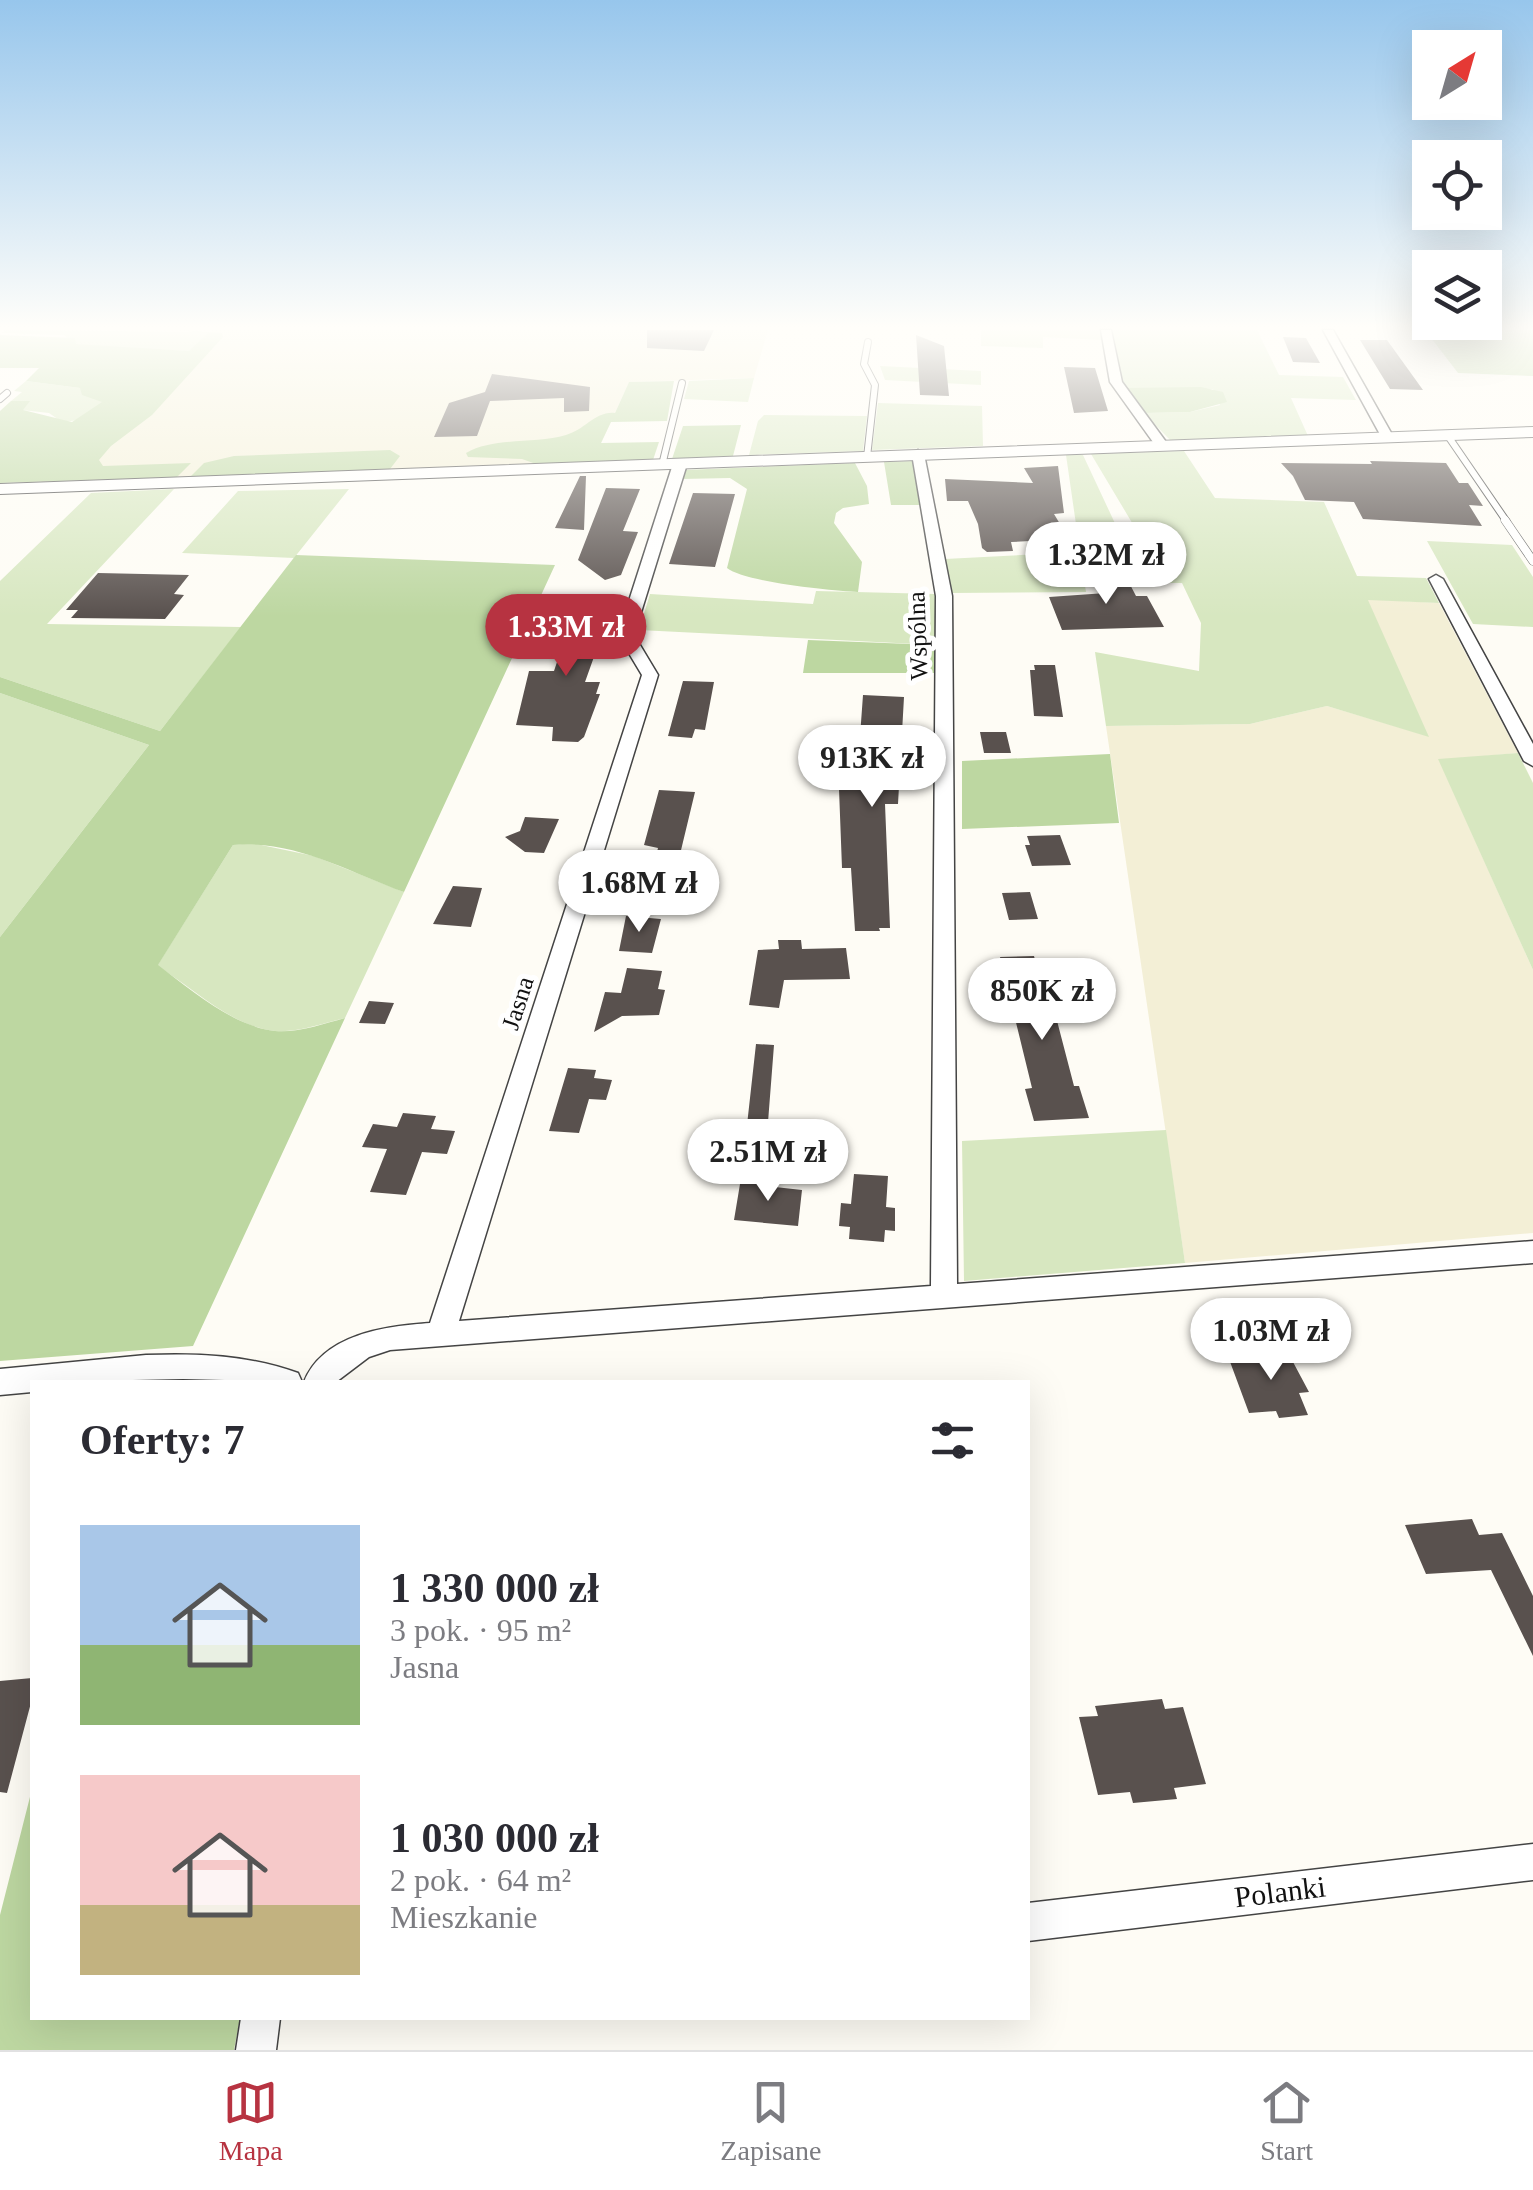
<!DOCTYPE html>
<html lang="pl">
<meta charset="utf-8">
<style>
:root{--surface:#fff;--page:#f7f7f7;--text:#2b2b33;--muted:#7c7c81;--line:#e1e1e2;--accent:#b73341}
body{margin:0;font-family:Georgia,serif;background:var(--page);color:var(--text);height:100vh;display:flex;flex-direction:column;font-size:38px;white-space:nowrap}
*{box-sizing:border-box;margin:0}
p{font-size:32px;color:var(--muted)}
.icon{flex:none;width:55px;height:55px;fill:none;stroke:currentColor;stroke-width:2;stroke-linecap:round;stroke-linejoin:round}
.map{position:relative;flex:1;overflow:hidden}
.side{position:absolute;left:30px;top:1380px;width:1000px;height:640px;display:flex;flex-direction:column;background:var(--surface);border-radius:0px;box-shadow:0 10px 40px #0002}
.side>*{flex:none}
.needle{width:65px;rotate:37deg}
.fabs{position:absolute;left:1412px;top:30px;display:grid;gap:20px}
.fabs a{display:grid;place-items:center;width:90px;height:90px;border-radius:0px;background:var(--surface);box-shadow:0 10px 40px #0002;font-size:50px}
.price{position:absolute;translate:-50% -85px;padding:0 22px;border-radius:35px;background:#fff;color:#222;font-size:32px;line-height:65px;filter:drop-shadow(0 2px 5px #0008)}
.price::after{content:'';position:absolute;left:50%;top:60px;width:30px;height:22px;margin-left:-15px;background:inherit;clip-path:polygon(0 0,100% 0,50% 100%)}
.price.on{background:var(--accent);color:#fff}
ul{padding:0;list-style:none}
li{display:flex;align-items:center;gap:30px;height:250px;padding:0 50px}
li span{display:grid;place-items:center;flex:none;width:280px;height:200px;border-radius:0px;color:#555}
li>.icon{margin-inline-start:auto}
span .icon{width:120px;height:120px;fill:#fffc;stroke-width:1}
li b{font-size:42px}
h2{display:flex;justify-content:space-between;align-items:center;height:120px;padding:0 50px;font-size:42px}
.dock{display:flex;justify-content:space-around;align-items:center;height:140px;border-top:2px solid var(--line);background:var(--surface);font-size:28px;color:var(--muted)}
.dock a{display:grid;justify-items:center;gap:5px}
.dock .on{color:var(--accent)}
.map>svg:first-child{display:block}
.farmland{fill:#f3efd6}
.green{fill:#d7e7c0}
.forest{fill:#bdd7a1}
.building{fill:#59514e}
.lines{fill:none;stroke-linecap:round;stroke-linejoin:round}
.service-far1-casing{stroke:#444;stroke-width:8}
.service-casing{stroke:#444;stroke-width:9}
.minor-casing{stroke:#444;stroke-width:3}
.tertiary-casing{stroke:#444;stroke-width:2}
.service-far1{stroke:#fff;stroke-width:6}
.service{stroke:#fff;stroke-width:8}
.minor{fill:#fff;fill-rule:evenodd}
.tertiary{fill:#fff;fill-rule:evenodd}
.labels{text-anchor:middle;stroke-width:10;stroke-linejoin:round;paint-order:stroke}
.street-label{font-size:25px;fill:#111;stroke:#fff}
.near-street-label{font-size:30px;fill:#111;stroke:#fff}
</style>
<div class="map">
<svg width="1533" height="2050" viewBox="0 0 1533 2050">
<rect width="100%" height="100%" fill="#fefcf5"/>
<path class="farmland" d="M 213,330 L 768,330 L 754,378 L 629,382 L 592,463 L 41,482 Z
M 1367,599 L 1439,603 L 1518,753 L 1439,760 L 1533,970 L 1533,1233 L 1185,1263 L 1106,726 L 1250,724 L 1327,706 L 1428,736 Z"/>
<path class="green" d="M 6,330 L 210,332 L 190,351 L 117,349 L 75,344 L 64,335 L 2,333 Z
M 981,330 L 1100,330 L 1102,340 L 1043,337 L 1043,348 L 981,346 Z
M 1111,330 L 1257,330 L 1279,375 L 1343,377 L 1356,400 L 1291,398 L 1308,436 L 1171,441 L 1144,413 L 1190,412 L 1220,405 L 1213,389 L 1124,388 Z
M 880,366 L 981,371 L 981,385 L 885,380 Z
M 754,378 L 748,402 L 684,399 L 689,381 Z
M 26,381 L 80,388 L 103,402 L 79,420 L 62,422 L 49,413 L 22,410 L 29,401 L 11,401 L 22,392 L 14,391 Z
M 878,403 L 982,406 L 983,446 L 872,450 Z
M 764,415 L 867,416 L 863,451 L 749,455 L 758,421 Z
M 1184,451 L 1215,498 L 1324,502 L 1357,576 L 1426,578 L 1439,603 L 1368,600 L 1429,737 L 1327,706 L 1250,724 L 1106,726 L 1095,652 L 1199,671 L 1201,623 L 1182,583 L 1168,583 L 1091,454 Z
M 1066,455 L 1083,455 L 1127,549 L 1117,550 L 1117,554 L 1080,553 L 1086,592 L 950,593 L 945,559 L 1080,552 Z
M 174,489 L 47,624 L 241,627 L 160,731 L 0,677 L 0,581 L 91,493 Z
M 349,489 L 294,558 L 182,553 L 238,491 Z
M 1427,541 L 1512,545 L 1533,577 L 1533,627 L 1473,624 Z
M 816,591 L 935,594 L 936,645 L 639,630 L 650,594 L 813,604 Z
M 0,693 L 149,745 L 0,937 Z
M 1518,753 L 1533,783 L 1533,970 L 1438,759 Z
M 252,843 L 314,856 L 404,892 L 345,1018 C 323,1023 298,1033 275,1031 C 230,1026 194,988 157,966 L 233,845 Z
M 1166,1130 L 1185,1263 L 964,1281 L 962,1141 Z"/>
<path class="forest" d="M 178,330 L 222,333 L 223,337 L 152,415 L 111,446 L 99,460 L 103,466 L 191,463 L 177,477 L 0,483 L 0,411 L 11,401 L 30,401 L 23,410 L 72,422 L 102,402 L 82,395 L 80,388 L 26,381 L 39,368 L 0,368 L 0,335 L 75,338 L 76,344 L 189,351 L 208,333 Z
M 1425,330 L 1533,330 L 1533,376 L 1458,373 Z
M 674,381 L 667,421 L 611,422 L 601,443 L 659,442 L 653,460 L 536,464 L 522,459 L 468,457 L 466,453 C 493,437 535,444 566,435 C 585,430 595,411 615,413 L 629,382 Z
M 1201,387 L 1223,392 L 1227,402 L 1190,412 L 1144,413 L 1124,388 Z
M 741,425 L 733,456 L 672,459 L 683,426 Z
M 390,450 L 400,456 L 390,469 L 190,477 L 204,463 L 234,456 Z
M 915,461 L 921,505 L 891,505 L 884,462 Z
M 855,463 L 867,486 L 869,504 L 843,508 L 836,513 L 834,523 L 862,562 L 858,592 C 833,591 744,582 727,568 L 747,489 L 730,478 L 681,479 L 684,470 Z
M 296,555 L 555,565 L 404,892 C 349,872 293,839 233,845 L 158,965 C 190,989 232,1026 275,1031 C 298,1033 323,1024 345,1018 L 193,1346 L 0,1361 L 0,937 L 149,745 L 0,693 L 0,677 L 160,731 Z
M 808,640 L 936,645 L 936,673 L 803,673 Z
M 1110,754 L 1119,823 L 962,829 L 962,761 Z
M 32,1789 L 32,2018 L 240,2018 L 234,2050 L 0,2050 L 0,1915 Z"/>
<path class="building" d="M 647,330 L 714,330 L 704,351 L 647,348 Z
M 916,335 L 944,346 L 949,396 L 920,395 Z
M 1283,337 L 1306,338 L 1320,363 L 1293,362 Z
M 1360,340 L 1387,340 L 1423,390 L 1390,389 Z
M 1064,367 L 1095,368 L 1108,411 L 1074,413 Z
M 492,374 L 590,387 L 589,411 L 564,412 L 564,398 L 490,401 L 477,436 L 434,437 L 449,403 L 485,392 Z
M 1370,461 L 1446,463 L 1459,483 L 1468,483 L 1483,506 L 1469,505 L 1482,526 L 1363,519 L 1354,502 L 1305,500 L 1293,476 L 1281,463 L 1372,464 Z
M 1058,466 L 1064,513 L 1054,514 L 1069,539 L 1011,542 L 1013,551 L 987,552 L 982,548 L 978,524 L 968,501 L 947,501 L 945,479 L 1033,483 L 1024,468 Z
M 580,476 L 586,476 L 584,530 L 555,528 Z
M 606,488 L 640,489 L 623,531 L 638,532 L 621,575 L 605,580 L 578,560 Z
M 693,493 L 735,494 L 715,567 L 669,564 Z
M 1123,571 L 1136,596 L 1147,596 L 1164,627 L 1062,630 L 1049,597 L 1106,593 L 1096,572 Z
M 98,573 L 189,575 L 174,594 L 184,595 L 165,619 L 71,618 L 78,610 L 66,610 Z
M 565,597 L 602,598 L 591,643 L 595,643 L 591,654 L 595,654 L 585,682 L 600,682 L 596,694 L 600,694 L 584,737 L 578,742 L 552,741 L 553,727 L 516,725 L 529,671 L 554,671 L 571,620 L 558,614 Z
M 1034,665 L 1055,665 L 1063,717 L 1034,716 L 1030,670 L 1035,670 Z
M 683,681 L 714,682 L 705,730 L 695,729 L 692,738 L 668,736 Z
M 863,695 L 904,697 L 898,804 L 885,804 L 890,928 L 879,928 L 880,931 L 855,931 L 851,868 L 842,868 L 839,789 L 850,789 L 849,778 L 857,778 Z
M 980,732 L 1006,732 L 1011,753 L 984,753 Z
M 659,790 L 695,792 L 676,871 L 686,872 L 677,904 L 644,901 L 658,848 L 644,845 Z
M 525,817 L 559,819 L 544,853 L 525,852 L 505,837 L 520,831 Z
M 1060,835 L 1071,865 L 1032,866 L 1025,845 L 1030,845 L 1027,836 Z
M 453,886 L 482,888 L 471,927 L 433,924 Z
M 1030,892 L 1038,919 L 1009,920 L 1002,893 Z
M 626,916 L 661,919 L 652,953 L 619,951 Z
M 778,940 L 801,940 L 802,949 L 846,948 L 850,979 L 784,980 L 779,1008 L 749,1005 L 758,950 L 779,949 Z
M 1034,956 L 1037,967 L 1043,967 L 1074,1086 L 1079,1086 L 1089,1118 L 1034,1121 L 1025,1089 L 1032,1088 L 1000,957 Z
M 627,968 L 662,971 L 658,989 L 665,990 L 659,1015 L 622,1016 L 594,1032 L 605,992 L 621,993 Z
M 369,1001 L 394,1003 L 385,1024 L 359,1023 Z
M 756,1044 L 774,1045 L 767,1135 L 746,1134 Z
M 568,1068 L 596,1070 L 594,1078 L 612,1080 L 606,1100 L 589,1099 L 579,1133 L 549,1131 Z
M 403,1113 L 436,1116 L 431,1129 L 455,1131 L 447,1154 L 422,1152 L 406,1195 L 370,1192 L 387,1149 L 362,1147 L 373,1124 L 397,1127 Z
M 854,1174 L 888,1176 L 886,1207 L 895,1208 L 895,1231 L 885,1230 L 884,1242 L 849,1239 L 850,1227 L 839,1226 L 841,1203 L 851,1204 Z
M 746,1179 L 776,1182 L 775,1187 L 802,1190 L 798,1226 L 734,1220 L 740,1184 L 745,1184 Z
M 1285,1347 L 1309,1392 L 1299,1393 L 1308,1415 L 1279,1418 L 1276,1411 L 1249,1413 L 1229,1359 L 1267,1355 L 1265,1349 Z
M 1472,1519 L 1479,1535 L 1502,1533 L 1533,1596 L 1533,1656 L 1491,1570 L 1426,1574 L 1405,1525 Z
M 32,1678 L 32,1699 L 7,1793 L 0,1792 L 0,1681 Z
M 1162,1699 L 1165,1709 L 1183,1707 L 1206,1784 L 1174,1788 L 1177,1799 L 1133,1803 L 1130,1792 L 1098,1795 L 1079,1717 L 1098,1716 L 1095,1706 Z"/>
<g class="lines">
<g class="service-far1-casing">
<path id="service-far1" d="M 0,399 L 7,393
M 1448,436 L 1507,522
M 867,457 L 875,385 L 864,364 L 868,342
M 662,465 L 682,383"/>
</g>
<g class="service-casing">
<path id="service" d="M 1505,520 L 1533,561"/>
</g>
<g class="minor-casing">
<path id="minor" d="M 1101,330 L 1111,330 L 1122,382 L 1169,446 L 1168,449 L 1158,449 L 1110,382 Z
M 1323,330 L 1333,330 L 1394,438 L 1392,441 L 1382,438 Z
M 918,450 L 924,454 L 952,596 L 957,1284 L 1533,1241 L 1533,1263 L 390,1350 L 369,1357 L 336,1382 L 304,1382 C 323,1334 386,1326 430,1323 L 642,675 L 618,635 L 673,464 L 680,460 L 687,464 L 634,635 L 658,675 L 459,1321 L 931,1286 L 936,596 L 912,454 Z
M 1436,575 L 1443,579 L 1533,744 L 1533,766 L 1524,761 L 1429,579 Z
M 146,1355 C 198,1353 248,1355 298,1373 L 302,1382 L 183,1379 L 32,1382 L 32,1392 L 0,1395 L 0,1369 Z
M 1533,1844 L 1533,1880 L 1028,1941 L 1028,1903 Z
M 241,2018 L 280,2018 L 276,2050 L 236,2050 Z"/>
</g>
<g class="tertiary-casing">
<path id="tertiary" d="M 1533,427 L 1533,437 L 0,494 L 0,484 Z"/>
</g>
<use href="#service-far1" class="service-far1"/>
<use href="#service" class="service"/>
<use href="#minor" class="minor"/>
<use href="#tertiary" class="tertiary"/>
</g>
<linearGradient id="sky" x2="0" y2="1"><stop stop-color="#97c6ec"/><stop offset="0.53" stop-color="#fffefa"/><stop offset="1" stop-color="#fffefa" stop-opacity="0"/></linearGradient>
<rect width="1533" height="617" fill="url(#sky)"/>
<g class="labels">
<g class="street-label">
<text transform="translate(917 636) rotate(-92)" y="9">Wspólna</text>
<text transform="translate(517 1003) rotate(-72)" y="9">Jasna</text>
</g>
<g class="near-street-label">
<text transform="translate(1280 1892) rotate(-7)" y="10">Polanki</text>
</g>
</g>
</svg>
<div class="fabs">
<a><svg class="needle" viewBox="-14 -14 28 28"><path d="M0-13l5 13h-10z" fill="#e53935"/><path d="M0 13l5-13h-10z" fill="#7c7c81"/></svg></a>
<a><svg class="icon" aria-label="locate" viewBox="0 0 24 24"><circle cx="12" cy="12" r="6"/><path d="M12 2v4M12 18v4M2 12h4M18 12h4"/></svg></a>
<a><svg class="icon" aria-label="layers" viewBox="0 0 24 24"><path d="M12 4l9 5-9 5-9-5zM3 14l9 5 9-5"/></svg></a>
</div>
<b class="price" style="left:1106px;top:607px">1.32M zł</b>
<b class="price on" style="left:566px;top:679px">1.33M zł</b>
<b class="price" style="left:872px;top:810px">913K zł</b>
<b class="price" style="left:639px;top:935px">1.68M zł</b>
<b class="price" style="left:1042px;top:1043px">850K zł</b>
<b class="price" style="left:768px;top:1204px">2.51M zł</b>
<b class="price" style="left:1271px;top:1383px">1.03M zł</b>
<section class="side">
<h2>Oferty: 7<svg class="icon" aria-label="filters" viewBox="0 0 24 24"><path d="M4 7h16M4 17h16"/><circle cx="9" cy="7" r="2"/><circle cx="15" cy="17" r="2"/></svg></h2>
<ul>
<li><span style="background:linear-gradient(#a9c7e8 60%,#8fb573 0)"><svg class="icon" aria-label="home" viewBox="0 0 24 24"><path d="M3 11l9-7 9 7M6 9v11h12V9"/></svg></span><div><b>1 330 000 zł</b><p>3 pok. · 95 m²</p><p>Jasna</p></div></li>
<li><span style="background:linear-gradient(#f6c9c9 65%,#c2b280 0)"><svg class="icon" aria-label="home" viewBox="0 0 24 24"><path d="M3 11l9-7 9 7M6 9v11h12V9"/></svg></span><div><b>1 030 000 zł</b><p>2 pok. · 64 m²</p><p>Mieszkanie</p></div></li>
</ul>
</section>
</div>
<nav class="dock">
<a class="on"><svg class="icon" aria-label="map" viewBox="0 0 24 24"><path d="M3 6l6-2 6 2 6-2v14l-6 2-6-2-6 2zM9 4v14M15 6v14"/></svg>Mapa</a>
<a><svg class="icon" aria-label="saved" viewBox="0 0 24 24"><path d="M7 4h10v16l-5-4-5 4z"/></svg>Zapisane</a>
<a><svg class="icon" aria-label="home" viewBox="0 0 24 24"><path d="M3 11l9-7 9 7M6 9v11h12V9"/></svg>Start</a>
</nav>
